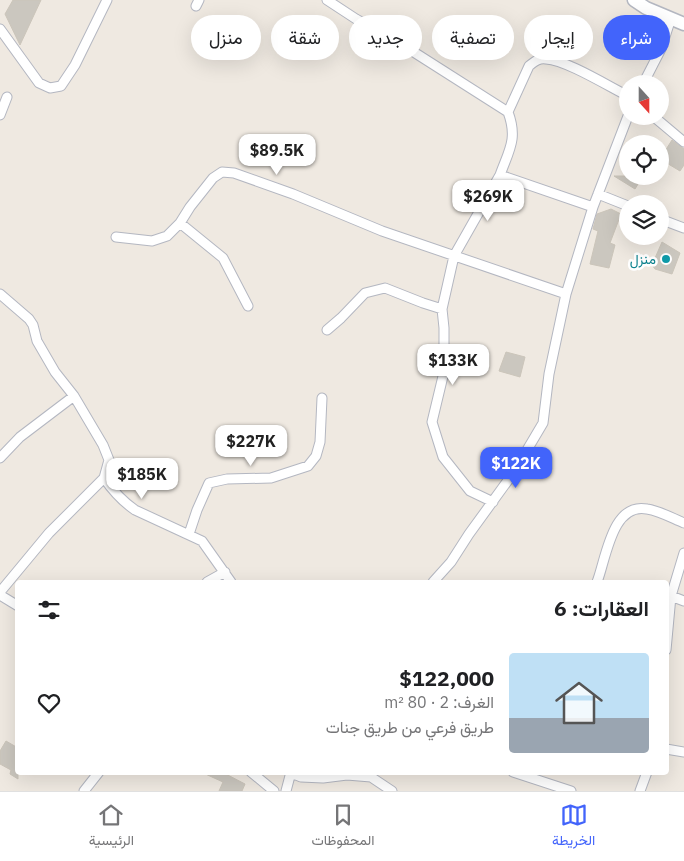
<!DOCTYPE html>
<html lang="ar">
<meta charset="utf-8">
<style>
:root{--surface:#fff;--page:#f6f6f6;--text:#202124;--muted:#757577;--line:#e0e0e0;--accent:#4264fb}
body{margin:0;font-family:"IBM Plex Sans",Vazirmatn,sans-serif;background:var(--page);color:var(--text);direction:rtl;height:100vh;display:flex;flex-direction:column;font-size:19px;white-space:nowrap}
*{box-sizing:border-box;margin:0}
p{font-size:16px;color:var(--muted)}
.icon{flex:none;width:28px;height:28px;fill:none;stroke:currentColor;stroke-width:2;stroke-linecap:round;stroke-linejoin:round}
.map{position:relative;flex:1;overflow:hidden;direction:ltr}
.drawer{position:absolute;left:15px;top:580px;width:654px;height:195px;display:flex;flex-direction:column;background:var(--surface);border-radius:5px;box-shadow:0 5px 20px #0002;direction:rtl}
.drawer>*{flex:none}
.top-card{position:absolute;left:15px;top:15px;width:655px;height:45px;direction:rtl;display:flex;gap:10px}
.needle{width:32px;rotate:159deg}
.buttons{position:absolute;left:619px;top:75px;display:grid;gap:10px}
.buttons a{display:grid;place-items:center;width:50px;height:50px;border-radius:50%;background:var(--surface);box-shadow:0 5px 20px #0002;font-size:25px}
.price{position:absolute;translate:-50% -42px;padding:0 11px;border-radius:10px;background:#fff;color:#222;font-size:16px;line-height:32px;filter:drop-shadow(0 1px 2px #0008)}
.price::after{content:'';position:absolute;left:50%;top:30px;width:15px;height:11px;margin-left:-8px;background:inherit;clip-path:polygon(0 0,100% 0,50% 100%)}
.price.selected{background:var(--accent);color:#fff}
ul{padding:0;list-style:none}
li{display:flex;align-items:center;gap:15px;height:125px;padding:0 20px}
li span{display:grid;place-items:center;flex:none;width:140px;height:100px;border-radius:5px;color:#555}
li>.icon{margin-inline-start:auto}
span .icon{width:60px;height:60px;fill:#fffc;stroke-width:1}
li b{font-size:21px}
h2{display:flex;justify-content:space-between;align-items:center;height:60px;padding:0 20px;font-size:21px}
.chip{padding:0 18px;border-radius:22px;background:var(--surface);box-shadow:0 5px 20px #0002;font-size:18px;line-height:45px}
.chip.selected{background:var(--accent);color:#fff}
.menu{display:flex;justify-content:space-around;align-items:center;height:70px;border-top:1px solid var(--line);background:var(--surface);font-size:14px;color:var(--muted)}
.menu a{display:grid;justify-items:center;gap:2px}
.menu .selected{color:var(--accent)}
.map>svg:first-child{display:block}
.building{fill:#cbc7bf;stroke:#cbc5ba}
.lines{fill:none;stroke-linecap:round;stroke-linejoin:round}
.street-casing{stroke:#b4b7c1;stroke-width:11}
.secondary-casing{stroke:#b4b7c1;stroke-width:15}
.street{stroke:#fff;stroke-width:9}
.secondary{stroke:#fff;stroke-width:12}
.culture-dot{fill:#0f9aa8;stroke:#fff;stroke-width:2}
.labels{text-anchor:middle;stroke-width:5;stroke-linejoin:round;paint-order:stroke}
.culture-label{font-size:14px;fill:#0d838f;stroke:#fff;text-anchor:end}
</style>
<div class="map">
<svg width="684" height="791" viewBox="0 0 684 791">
<rect width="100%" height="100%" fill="#efe9e1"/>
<path class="building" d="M 13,0 L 41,0 L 20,45 L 5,14 Z
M 672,140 L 684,149 L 684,165 L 680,171 L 660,159 Z
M 614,176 L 643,176 L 635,189 Z
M 611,209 L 621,214 L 610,243 L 615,245 L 609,268 L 590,264 L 598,231 L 593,229 L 597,214 Z
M 662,242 L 680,253 L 672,274 L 655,269 L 652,265 Z
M 506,352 L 525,357 L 520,377 L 499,371 Z
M 6,741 L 18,748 L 18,779 L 10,774 L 11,770 L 0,764 L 0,751 Z
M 201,772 L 222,772 L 245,784 L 242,791 L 219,791 L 223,782 Z"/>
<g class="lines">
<g class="street-casing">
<path id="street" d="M 327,0 L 356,19 L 409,49 L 508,112 C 518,139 509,150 500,175 L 593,207
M 196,6 L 199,0
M 0,29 L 39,83 L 50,88 L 61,86 L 75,65 L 107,0
M 643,84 L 661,49 L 671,18
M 508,112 L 529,66 C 535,61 539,58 546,59 C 566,60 608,86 628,96
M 0,115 L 7,97
M 653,116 L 684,142
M 598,194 L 628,206
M 660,219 L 684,228
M 180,223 L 223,258 L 248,306
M 116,237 L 152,241 L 167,236 L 180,223 L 190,207 L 213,178 L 222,172 L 234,173 L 293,194 L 382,231 L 566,294
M 0,294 L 29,319 L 33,325 L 37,341 L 55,372 L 74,396 L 103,445 L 109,460 L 104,478 C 113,491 122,501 135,510 L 202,541 L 231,582
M 327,330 L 341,318 L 365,293 L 385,288 L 423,303 L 442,309
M 0,458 L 20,437 L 74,396
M 493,502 L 470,491 L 443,457 L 432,422 L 444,372 L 444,328 L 442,309 L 454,256 L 500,175
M 189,534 L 197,510 L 209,483 L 227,479 L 271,478 L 308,466 L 316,456 L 320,442 L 322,398
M 207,582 L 225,572
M 433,582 L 451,562 L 469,534 L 514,472 L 543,423 L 549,374 L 566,294 L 593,207 L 628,116
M 597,582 C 606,559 612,502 647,509 C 660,511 672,518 684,523
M 0,592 L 49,533 L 104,478
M 0,595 L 18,606
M 671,596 L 684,601
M 666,650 L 671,596 L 684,553
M 666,749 L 684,752
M 251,772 L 274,791
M 513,772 L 571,791
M 291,773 L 301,777 L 323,778 L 347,775 L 371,777 L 392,791
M 84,791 L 99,772
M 286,791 L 291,772
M 640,791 L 647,772"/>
</g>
<g class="secondary-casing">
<path id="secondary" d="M 634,0 L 646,8 L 684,24"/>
</g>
<use href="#street" class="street"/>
<use href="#secondary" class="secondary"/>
</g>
<circle class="culture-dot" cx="666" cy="259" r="5"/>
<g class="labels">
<g class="culture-label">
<text x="656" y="264">منزل</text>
</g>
</g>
</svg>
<div class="buttons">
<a><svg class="needle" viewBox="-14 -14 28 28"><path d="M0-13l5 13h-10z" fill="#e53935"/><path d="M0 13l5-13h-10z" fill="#757577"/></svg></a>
<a><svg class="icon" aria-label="locate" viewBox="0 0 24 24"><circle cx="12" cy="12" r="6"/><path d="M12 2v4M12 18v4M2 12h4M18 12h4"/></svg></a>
<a><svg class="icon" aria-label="layers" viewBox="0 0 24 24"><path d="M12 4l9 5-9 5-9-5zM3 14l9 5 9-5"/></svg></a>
</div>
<b class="price" style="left:277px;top:176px">$89.5K</b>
<b class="price" style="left:488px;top:222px">$269K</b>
<b class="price" style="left:453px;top:386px">$133K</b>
<b class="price" style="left:251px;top:467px">$227K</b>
<b class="price selected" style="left:516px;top:489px">$122K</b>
<b class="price" style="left:142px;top:500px">$185K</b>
<div class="top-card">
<a class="chip selected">شراء</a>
<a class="chip">إيجار</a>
<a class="chip">تصفية</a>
<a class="chip">جديد</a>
<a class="chip">شقة</a>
<a class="chip">منزل</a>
</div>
<section class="drawer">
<h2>العقارات: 6<svg class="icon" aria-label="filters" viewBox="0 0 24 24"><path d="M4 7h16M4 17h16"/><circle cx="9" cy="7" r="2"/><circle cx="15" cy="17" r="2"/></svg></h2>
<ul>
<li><span style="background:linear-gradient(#bfe0f5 65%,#9aa5b1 0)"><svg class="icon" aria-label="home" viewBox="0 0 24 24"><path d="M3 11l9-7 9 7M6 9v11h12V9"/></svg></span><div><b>$122,000</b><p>الغرف: 2 · 80 m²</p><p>طريق فرعي من طريق جنات</p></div><svg class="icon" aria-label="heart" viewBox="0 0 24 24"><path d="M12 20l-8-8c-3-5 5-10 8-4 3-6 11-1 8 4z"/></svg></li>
</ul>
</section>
</div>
<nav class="menu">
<a class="selected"><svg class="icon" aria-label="map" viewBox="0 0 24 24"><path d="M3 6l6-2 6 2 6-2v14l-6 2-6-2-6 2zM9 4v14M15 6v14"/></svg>الخريطة</a>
<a><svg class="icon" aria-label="saved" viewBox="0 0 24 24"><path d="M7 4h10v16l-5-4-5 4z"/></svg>المحفوظات</a>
<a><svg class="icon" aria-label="home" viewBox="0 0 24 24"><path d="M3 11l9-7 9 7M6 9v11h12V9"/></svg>الرئيسية</a>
</nav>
